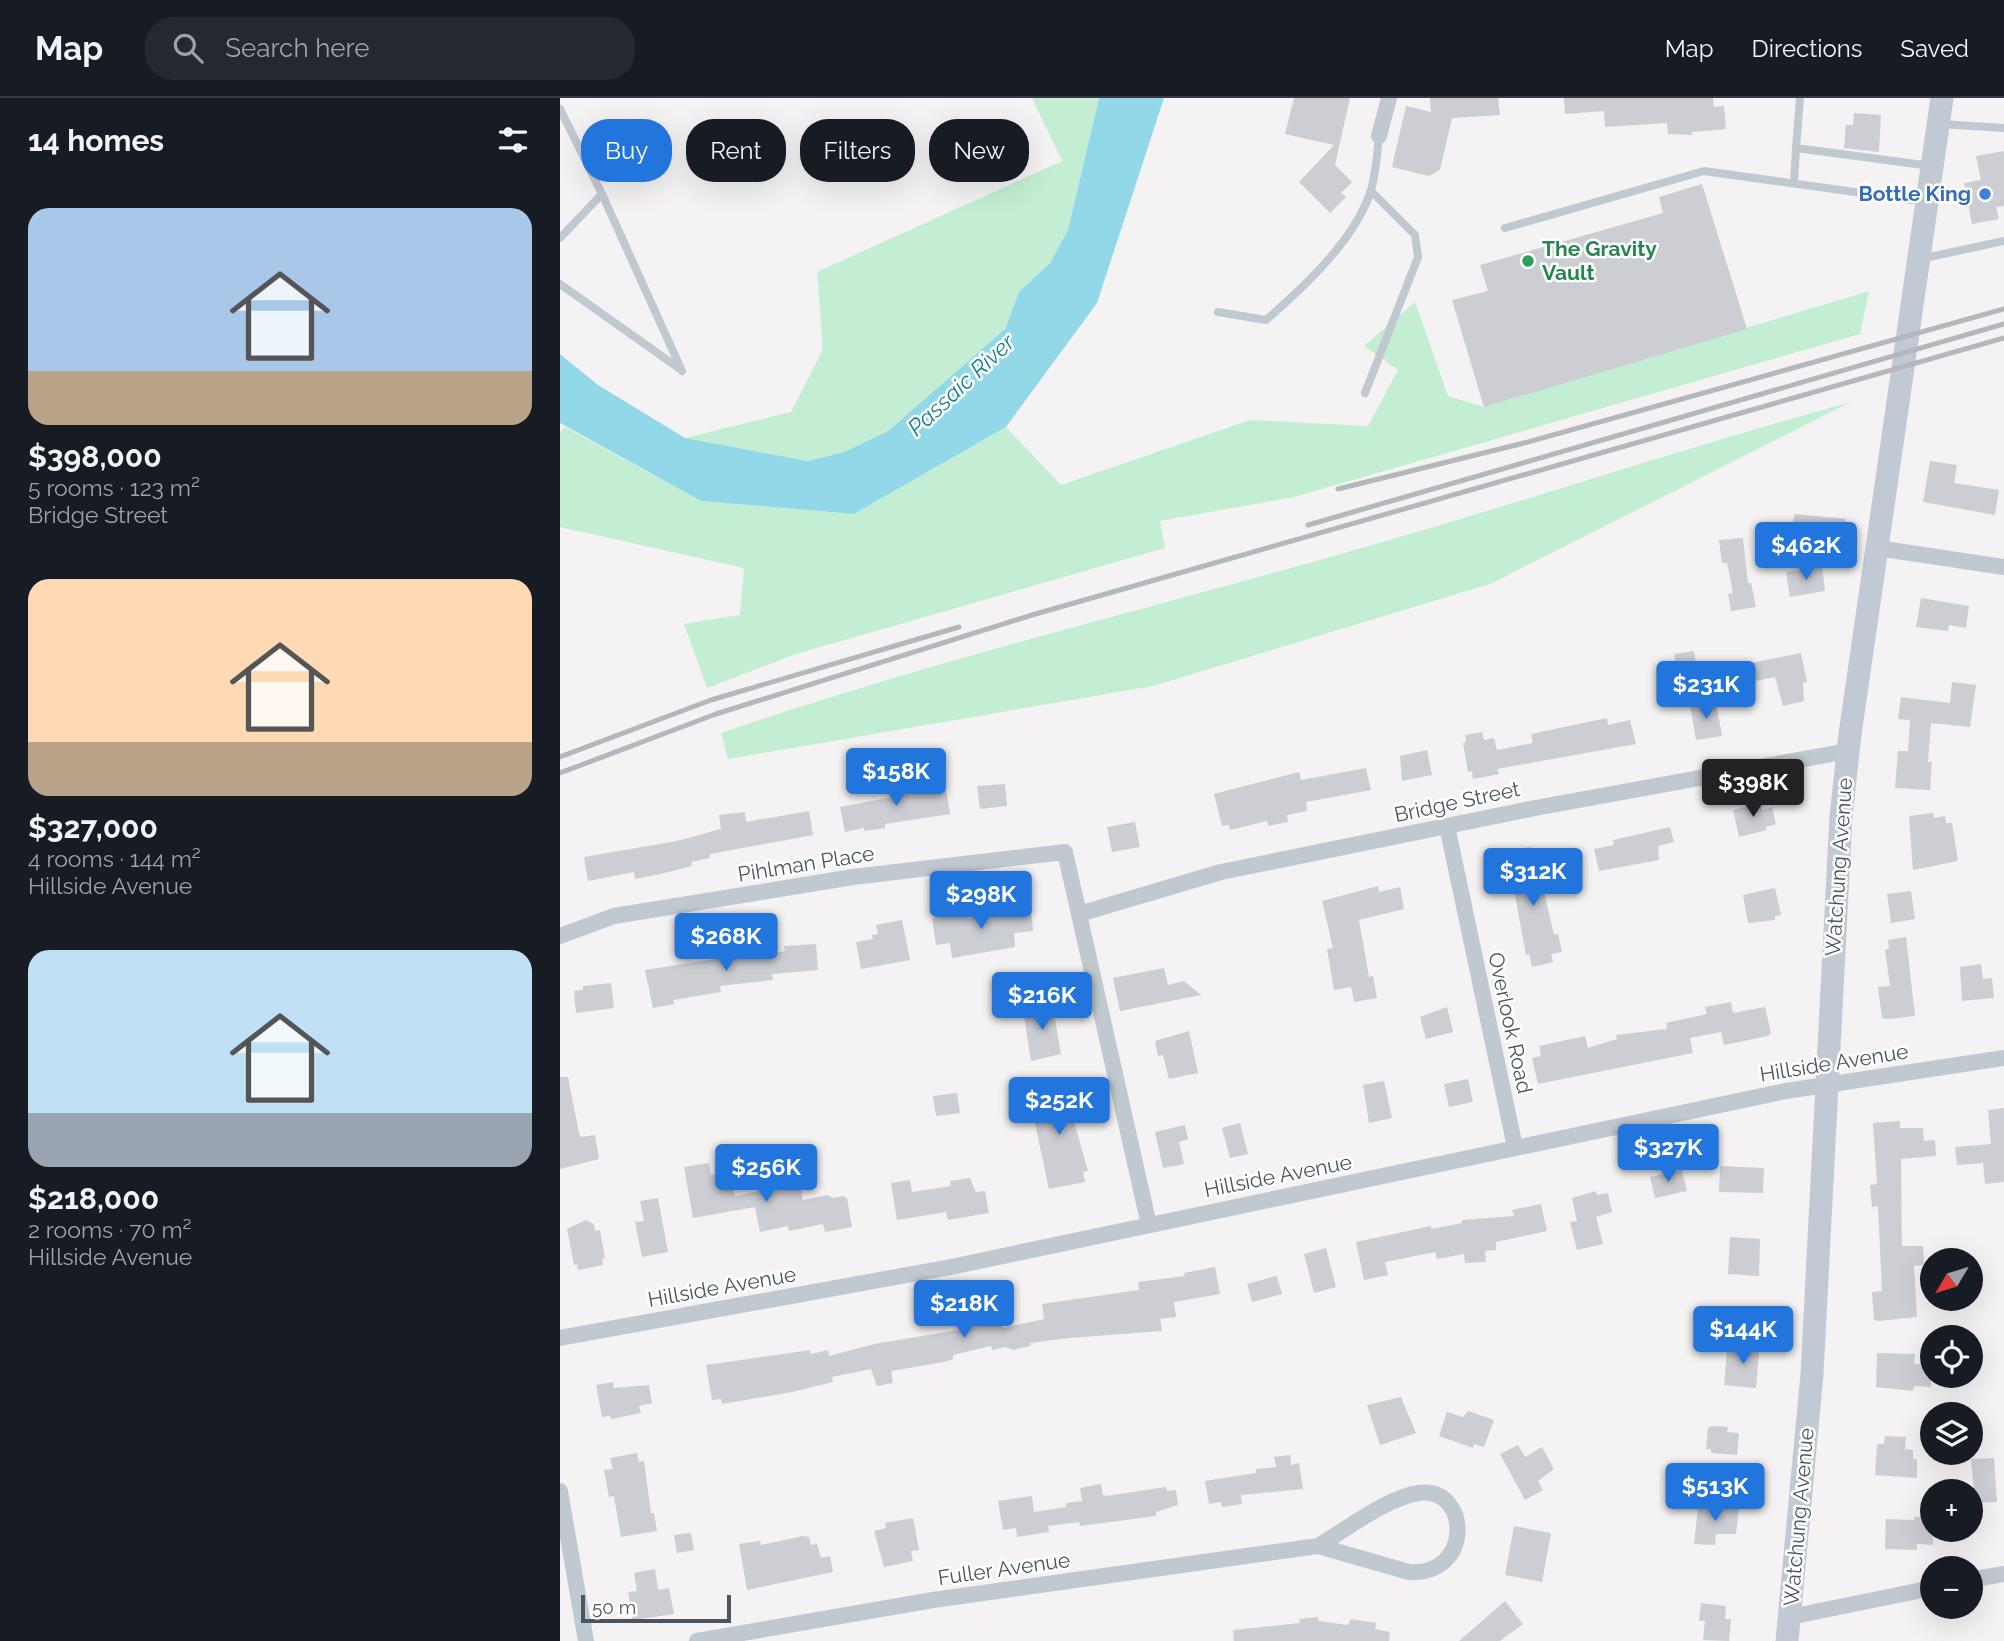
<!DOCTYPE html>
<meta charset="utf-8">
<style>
:root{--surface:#171b24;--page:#242831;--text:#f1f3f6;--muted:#9ea1a6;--line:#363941;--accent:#2275dd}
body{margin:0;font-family:Raleway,sans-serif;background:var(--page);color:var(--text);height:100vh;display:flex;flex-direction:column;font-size:26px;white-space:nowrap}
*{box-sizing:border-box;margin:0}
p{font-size:23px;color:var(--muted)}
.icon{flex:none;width:38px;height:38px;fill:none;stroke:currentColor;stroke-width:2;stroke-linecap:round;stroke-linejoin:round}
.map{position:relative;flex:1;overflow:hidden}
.details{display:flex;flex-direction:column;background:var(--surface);width:560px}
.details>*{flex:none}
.guide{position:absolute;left:21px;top:21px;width:665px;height:63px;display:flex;gap:14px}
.needle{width:46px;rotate:232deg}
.buttons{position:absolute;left:1360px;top:1150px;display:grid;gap:14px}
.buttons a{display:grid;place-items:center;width:63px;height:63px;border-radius:50%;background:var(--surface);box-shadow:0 7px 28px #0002;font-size:35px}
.scale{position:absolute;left:21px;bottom:18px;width:150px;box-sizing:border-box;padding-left:7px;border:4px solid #4a555f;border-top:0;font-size:19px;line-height:24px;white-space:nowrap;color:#4a555f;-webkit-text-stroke:5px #fff;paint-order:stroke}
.price{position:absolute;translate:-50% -60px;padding:0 16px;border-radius:7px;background:var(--accent);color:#fff;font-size:23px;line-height:46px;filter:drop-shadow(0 2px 4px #0008)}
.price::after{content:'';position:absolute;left:50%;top:42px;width:21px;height:16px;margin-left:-10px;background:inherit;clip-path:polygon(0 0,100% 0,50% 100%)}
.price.selected{background:#222;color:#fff}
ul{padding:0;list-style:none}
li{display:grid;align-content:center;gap:14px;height:371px;padding:0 28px}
li span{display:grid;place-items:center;height:217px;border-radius:21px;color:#555}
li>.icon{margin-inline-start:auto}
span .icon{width:126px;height:126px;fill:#fffc;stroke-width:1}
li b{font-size:30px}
h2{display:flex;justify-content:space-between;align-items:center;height:84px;padding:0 28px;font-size:30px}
.pill{padding:0 24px;border-radius:28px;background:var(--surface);box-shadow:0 7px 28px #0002;font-size:24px;line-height:63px}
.pill.selected{background:var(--accent);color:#fff}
header{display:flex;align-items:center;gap:42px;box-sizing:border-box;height:98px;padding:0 35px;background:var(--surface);border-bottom:2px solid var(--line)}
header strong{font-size:33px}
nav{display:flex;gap:38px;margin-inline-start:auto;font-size:24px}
.search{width:490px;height:63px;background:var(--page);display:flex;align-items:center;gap:18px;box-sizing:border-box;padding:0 24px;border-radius:28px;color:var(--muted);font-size:26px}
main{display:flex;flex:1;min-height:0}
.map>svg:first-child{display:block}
.green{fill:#c3eed4}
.water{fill:#93d8e9}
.building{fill:#ccced4}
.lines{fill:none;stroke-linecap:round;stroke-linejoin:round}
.service{stroke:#c0c9d0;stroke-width:8}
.minor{stroke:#c0c9d0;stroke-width:16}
.secondary{stroke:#c1cad4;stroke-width:23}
.rail{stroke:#b4b7bb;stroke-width:5}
.shop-dot{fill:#3f7fe0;stroke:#fff;stroke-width:2.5}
.leisure-dot{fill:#2e9e5b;stroke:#fff;stroke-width:2.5}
.labels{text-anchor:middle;stroke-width:5;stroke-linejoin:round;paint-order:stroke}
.shop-label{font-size:21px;font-weight:bold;fill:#366cbe;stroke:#fff;text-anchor:end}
.leisure-label{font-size:21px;font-weight:bold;fill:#27864d;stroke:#fff;text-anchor:start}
.street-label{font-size:21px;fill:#4a555f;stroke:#fff}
.water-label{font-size:23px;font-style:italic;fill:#137e99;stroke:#fff}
</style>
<header>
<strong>Map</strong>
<div class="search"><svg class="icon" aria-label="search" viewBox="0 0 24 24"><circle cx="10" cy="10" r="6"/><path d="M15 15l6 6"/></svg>Search here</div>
<nav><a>Map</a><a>Directions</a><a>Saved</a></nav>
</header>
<main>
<section class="details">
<h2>14 homes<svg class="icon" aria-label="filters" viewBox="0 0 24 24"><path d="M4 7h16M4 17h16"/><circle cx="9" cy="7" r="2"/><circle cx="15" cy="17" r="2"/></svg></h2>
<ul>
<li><span style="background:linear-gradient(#a9c7e8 75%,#b9a48a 0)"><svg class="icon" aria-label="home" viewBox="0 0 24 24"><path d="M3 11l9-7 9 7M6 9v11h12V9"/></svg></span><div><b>$398,000</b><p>5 rooms · 123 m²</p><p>Bridge Street</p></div></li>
<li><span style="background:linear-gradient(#ffd9b3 75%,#b9a48a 0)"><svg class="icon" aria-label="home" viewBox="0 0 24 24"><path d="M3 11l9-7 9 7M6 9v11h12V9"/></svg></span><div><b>$327,000</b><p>4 rooms · 144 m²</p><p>Hillside Avenue</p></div></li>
<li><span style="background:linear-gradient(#bfe0f5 75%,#9aa5b1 0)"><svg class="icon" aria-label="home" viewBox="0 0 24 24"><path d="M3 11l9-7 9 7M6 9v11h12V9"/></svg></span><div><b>$218,000</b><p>2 rooms · 70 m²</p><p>Hillside Avenue</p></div></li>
</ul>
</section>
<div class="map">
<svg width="1444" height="1543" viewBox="0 0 1444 1543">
<rect width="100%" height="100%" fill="#f4f2f2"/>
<path class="green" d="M 472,0 L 539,0 L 508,132 L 490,165 L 459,194 L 445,231 L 328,333 L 284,354 L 248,363 L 125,340 L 231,314 L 263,251 L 257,174 L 502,63 Z
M 1309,193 L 1300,236 L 734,399 L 600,423 L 605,450 L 239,555 L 147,590 L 124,526 L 180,517 L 184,470 L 0,429 L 0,335 L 5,329 L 141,403 L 294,416 L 446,329 L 501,387 L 690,322 L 808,328 L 838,272 L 804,248 L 855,204 L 888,298 L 924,309 Z
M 1291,304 L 930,486 L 593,588 L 168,661 L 161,635 C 365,565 573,515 781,456 C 951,408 1120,351 1291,304 Z"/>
<path class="water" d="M 539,0 L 604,0 L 537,205 L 446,329 L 294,416 L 141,403 L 0,325 L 0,256 L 38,287 L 125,340 L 248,363 L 284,354 L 328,333 L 445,231 L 459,194 L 490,165 L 508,132 Z"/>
<path class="building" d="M 734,0 L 790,0 L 775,67 L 792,84 L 781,95 L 786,99 L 770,115 L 739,84 L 774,47 L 725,36 Z
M 870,0 L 938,0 L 940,17 L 892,20 L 880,72 L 869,78 L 832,69 L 846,8 L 871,14 Z
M 1004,0 L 1153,0 L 1154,9 L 1164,8 L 1166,31 L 1132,34 L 1132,37 L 1108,36 L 1107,25 L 1045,29 L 1044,13 L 1005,16 Z
M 1294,15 L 1321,17 L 1319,54 L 1284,50 L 1286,27 L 1293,27 Z
M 1444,53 L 1444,108 L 1436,109 L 1439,121 L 1412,126 L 1404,85 L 1421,82 L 1416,58 Z
M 1142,86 L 1187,231 L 924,309 L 892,202 L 928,193 L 920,167 L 1103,115 L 1099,99 Z
M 1370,363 L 1397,367 L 1394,385 L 1439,392 L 1435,417 L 1363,404 Z
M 1234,416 L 1286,421 L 1284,446 L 1232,439 Z
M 1183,440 L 1188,485 L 1191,485 L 1196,509 L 1171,513 L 1168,496 L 1173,495 L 1167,465 L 1162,465 L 1159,442 Z
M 1262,469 L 1265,493 L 1230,499 L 1226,474 Z
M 1361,500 L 1409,508 L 1406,530 L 1389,527 L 1388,533 L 1356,529 Z
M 1134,553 L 1137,573 L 1118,577 L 1114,556 Z
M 1241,555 L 1247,584 L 1243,585 L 1244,603 L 1223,608 L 1215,579 L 1170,588 L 1166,570 Z
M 1392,584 L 1416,587 L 1410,629 L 1371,625 L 1368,664 L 1372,664 L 1370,692 L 1335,690 L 1338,653 L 1348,653 L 1350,622 L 1338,621 L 1341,599 L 1390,605 Z
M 1156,604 L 1162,638 L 1136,642 L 1130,608 Z
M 1047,620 L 1048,627 L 1070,622 L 1076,646 L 937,671 L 939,676 L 913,681 L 912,673 L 908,674 L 903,645 L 906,644 L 905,637 L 922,634 L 924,642 L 934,640 L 937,652 L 973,645 L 971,636 Z
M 867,652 L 872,677 L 842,683 L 840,658 Z
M 806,670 L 811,692 L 746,704 L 747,713 L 727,717 L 728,724 L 708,728 L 707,723 L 670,732 L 669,727 L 662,728 L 654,696 L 739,674 L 741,682 Z
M 364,680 L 366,694 L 386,691 L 390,716 L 325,726 L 325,730 L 304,733 L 304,730 L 285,734 L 280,709 L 348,696 L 346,683 Z
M 445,686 L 447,708 L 420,711 L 417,688 Z
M 1201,705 L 1202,712 L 1212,709 L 1216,726 L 1206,729 L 1207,732 L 1179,739 L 1173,712 Z
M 249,713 L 253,737 L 150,756 L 150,760 L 131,764 L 132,768 L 101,776 L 75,781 L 74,774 L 28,783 L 24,759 L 117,743 L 161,731 L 159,717 L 185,714 L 186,724 Z
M 1373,715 L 1374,720 L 1385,718 L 1386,725 L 1392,725 L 1398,763 L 1353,772 L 1349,718 Z
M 575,724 L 580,749 L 552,754 L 547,729 Z
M 1110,729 L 1114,744 L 1098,748 L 1099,762 L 1039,773 L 1034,751 L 1054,747 L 1053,742 Z
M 970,749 L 973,759 L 976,759 L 994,837 L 998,836 L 1002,854 L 991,856 L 993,864 L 972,869 L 969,856 L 966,857 L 947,754 Z
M 818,788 L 819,794 L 840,789 L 844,811 L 799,822 L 809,879 L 813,878 L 817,900 L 794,904 L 791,889 L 774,892 L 767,851 L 773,850 L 762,803 Z
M 1215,790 L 1221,817 L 1215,818 L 1215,822 L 1188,825 L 1183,797 Z
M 1351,793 L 1355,821 L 1331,825 L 1327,796 Z
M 471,810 L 473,833 L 454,835 L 455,849 L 392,860 L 390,845 L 376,847 L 372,820 L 407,814 L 408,820 Z
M 342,822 L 350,862 L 301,871 L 296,844 L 313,841 L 312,837 L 318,836 L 316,827 Z
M 1346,839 L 1355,918 L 1328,921 L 1322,920 L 1318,889 L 1330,888 L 1325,851 L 1329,851 L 1328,842 Z
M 256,846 L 258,872 L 212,876 L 213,882 L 160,888 L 161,894 L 113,902 L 114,906 L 93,910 L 85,872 L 194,855 L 197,858 L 225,853 L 224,848 Z
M 1421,866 L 1423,881 L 1432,880 L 1434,900 L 1402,903 L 1400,869 Z
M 604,870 L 608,887 L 624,883 L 641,897 L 560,913 L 553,880 Z
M 51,885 L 54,910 L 16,915 L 14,893 L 23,892 L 23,888 Z
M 492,904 L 501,956 L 471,963 L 463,911 Z
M 1171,904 L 1173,915 L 1205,909 L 1211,935 L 1208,938 L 1164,947 L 1161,934 L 1130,940 L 1133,955 L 978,986 L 972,960 L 981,958 L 979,948 L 1025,938 L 1028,950 L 1057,941 L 1056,937 L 1107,931 L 1106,925 L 1147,916 L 1145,909 Z
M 887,909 L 893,934 L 866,941 L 860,919 Z
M 629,933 L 638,975 L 609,981 L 603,957 L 598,958 L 595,943 Z
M 0,979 L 8,979 L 19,1035 L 21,1039 L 35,1037 L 39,1061 L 0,1071 Z
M 908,981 L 913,1004 L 889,1009 L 884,986 Z
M 824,983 L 832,1020 L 809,1025 L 803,987 Z
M 508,984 L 515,1012 L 511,1013 L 528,1073 L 523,1074 L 525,1084 L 489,1091 L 473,1016 L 480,1014 L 474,993 Z
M 397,995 L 400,1015 L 376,1018 L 373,998 Z
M 1444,1010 L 1444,1084 L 1425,1086 L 1423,1065 L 1397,1067 L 1395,1049 L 1431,1046 L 1428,1012 Z
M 1340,1023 L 1340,1030 L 1363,1030 L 1364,1043 L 1375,1042 L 1376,1058 L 1341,1061 L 1342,1148 L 1363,1148 L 1364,1167 L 1354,1168 L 1357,1219 L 1319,1223 L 1314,1222 L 1312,1194 L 1322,1193 L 1318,1108 L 1312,1109 L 1310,1087 L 1317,1086 L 1313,1025 Z
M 680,1025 L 688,1056 L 670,1060 L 662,1030 Z
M 625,1027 L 628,1041 L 619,1044 L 624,1066 L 603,1070 L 595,1034 Z
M 149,1065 L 151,1077 L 156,1076 L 158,1086 L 173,1087 L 175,1098 L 240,1085 L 243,1102 L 268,1097 L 273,1100 L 284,1098 L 287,1100 L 292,1129 L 265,1134 L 263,1126 L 229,1133 L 228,1128 L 200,1134 L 195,1109 L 133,1120 L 124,1069 Z
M 1160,1068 L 1204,1070 L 1203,1095 L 1159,1094 Z
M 1122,1072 L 1127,1093 L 1095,1100 L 1090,1079 Z
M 410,1080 L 416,1094 L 425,1093 L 429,1115 L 388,1122 L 386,1114 L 337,1122 L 331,1085 L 350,1082 L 352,1094 L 391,1088 L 390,1083 Z
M 1036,1093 L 1037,1097 L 1048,1095 L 1052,1114 L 1036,1119 L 1043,1146 L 1017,1152 L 1010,1124 L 1017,1123 L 1012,1100 Z
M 98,1100 L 108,1154 L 82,1159 L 75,1124 L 84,1123 L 80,1103 Z
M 981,1106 L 987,1133 L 936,1144 L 936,1152 L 925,1153 L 926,1164 L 905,1165 L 904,1156 L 877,1161 L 875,1154 L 825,1164 L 828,1177 L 804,1182 L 796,1144 L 871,1128 L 871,1131 L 902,1125 L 902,1122 L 954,1118 L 952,1112 Z
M 26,1122 L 34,1126 L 35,1133 L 40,1132 L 45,1160 L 42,1161 L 43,1167 L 18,1172 L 17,1166 L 14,1167 L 7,1131 Z
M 1170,1139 L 1200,1141 L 1199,1178 L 1168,1176 Z
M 766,1150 L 776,1189 L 754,1195 L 744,1156 Z
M 655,1169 L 660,1196 L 614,1204 L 616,1219 L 600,1221 L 602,1233 L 509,1240 L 470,1245 L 471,1248 L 453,1252 L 445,1249 L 432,1252 L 431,1248 L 393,1257 L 393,1261 L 384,1264 L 331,1273 L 333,1285 L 317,1288 L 311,1271 L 272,1279 L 273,1284 L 232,1294 L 162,1306 L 161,1301 L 152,1302 L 146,1267 L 250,1252 L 251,1256 L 268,1252 L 269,1258 L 314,1246 L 410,1230 L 407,1217 L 438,1211 L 443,1230 L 484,1221 L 482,1206 L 579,1192 L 578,1184 L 625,1178 L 624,1175 Z
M 717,1178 L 722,1196 L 692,1204 L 687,1186 Z
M 1183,1243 L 1200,1244 L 1196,1290 L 1164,1287 L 1167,1253 L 1181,1254 Z
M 1317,1255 L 1355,1256 L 1354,1266 L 1372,1267 L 1371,1289 L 1354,1288 L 1353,1293 L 1316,1289 Z
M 53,1284 L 54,1290 L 89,1287 L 92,1305 L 79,1308 L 81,1315 L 51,1321 L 50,1318 L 42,1319 L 36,1287 Z
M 841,1299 L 856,1335 L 820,1347 L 807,1307 Z
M 908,1313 L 934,1322 L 924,1349 L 914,1346 L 913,1350 L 879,1338 L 887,1314 L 903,1319 Z
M 1152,1328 L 1168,1329 L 1167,1334 L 1179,1335 L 1177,1357 L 1151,1355 L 1151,1351 L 1146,1351 L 1148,1330 Z
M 1325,1338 L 1346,1339 L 1345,1351 L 1353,1352 L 1353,1361 L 1357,1361 L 1357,1380 L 1315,1377 L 1317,1346 L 1324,1346 Z
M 958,1347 L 965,1359 L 982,1349 L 994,1371 L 978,1383 L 983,1392 L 965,1402 L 940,1356 Z
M 77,1355 L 79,1364 L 84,1363 L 91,1415 L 94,1415 L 97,1433 L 61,1439 L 54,1398 L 49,1399 L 44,1372 L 53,1371 L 50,1360 Z
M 730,1357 L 731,1367 L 739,1365 L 743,1391 L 681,1397 L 682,1406 L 662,1409 L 661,1404 L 649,1406 L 645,1383 L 696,1375 L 696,1371 L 716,1369 L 714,1359 Z
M 1434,1360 L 1437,1404 L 1415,1405 L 1411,1361 Z
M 541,1386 L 543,1397 L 546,1398 L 606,1389 L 607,1393 L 616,1392 L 618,1407 L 596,1414 L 596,1418 L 520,1428 L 519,1424 L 488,1428 L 489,1434 L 457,1439 L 456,1430 L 443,1432 L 438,1403 L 472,1398 L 474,1414 L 506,1409 L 506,1405 L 522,1403 L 520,1390 Z
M 1151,1406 L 1179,1409 L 1176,1436 L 1156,1436 L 1155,1447 L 1134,1446 L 1138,1410 L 1151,1411 Z
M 1354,1419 L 1372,1419 L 1373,1447 L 1357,1446 L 1357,1452 L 1325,1451 L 1326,1421 L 1354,1422 Z
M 353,1420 L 359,1452 L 351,1453 L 353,1463 L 324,1469 L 314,1433 L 326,1430 L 325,1425 Z
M 954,1428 L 991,1435 L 982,1484 L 945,1477 Z
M 131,1435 L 134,1452 L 117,1455 L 114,1437 Z
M 243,1438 L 249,1439 L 251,1447 L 257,1446 L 261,1460 L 270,1458 L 273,1474 L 187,1492 L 179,1446 L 200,1443 L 201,1447 Z
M 95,1471 L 98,1492 L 109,1490 L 114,1516 L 73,1522 L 68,1494 L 77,1493 L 74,1475 Z
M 945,1503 L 963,1526 L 940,1543 L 899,1543 Z
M 1141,1505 L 1166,1508 L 1165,1521 L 1171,1521 L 1169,1543 L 1143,1542 L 1145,1523 L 1139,1523 Z
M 758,1519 L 758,1523 L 788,1527 L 791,1521 L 816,1525 L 815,1531 L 830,1534 L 829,1543 L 674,1543 L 673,1532 L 740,1525 L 739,1521 Z"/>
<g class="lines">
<path class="service" d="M 1240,0 L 1236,50 L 1371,68
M 0,11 L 42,96 L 0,140
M 1381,26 L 1444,30
M 1234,85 L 1236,50
M 42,96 L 122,273
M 945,130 L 1144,73 L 1366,104
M 1360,161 L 1444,143
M 0,186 L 120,271
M 658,214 L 706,222 C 743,190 796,141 811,92 C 816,75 817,56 819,38
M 805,295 L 858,159 L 855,137 L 811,93"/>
<path class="minor" d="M 819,38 L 829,0
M 1317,450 L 1444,469
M 887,728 L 955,1049
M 519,816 L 661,774 L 975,710 L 1288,653
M 0,838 L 54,818 L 293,779 L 505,754 L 589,1127
M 0,1240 L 391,1169 L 1226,993 L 1444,960
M 0,1393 L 26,1543
M 1410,1482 L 1444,1476
M 1230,1519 L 1372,1490
M 137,1543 L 373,1502 L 758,1448 L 849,1474 C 914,1478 910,1388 859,1395 C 828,1399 785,1432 758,1448"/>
<path class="secondary" d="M 1227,1543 L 1252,1276 L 1281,718 L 1290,636 L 1382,0"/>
<path class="rail" d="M 778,391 L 964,345 L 1444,211
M 748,427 L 1444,226
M 0,659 L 151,602 L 399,529
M 0,675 L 156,616 L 472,517 L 1444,240"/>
</g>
<circle class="shop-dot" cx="1425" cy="96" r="7"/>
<circle class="leisure-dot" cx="968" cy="163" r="7"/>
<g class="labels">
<g class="shop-label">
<text x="1411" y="103">Bottle King</text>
</g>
<g class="leisure-label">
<text x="982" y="158">The Gravity<tspan x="982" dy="24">Vault</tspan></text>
</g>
<g class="street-label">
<text transform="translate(897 704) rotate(-12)" y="7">Bridge Street</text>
<text transform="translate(246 766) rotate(-9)" y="7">Pihlman Place</text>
<text transform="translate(1279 769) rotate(-86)" y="7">Watchung Avenue</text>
<text transform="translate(950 925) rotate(78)" y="7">Overlook Road</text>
<text transform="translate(1274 965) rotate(-9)" y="7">Hillside Avenue</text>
<text transform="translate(718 1078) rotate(-11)" y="7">Hillside Avenue</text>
<text transform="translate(162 1189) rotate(-10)" y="7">Hillside Avenue</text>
<text transform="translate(1239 1419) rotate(-85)" y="7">Watchung Avenue</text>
<text transform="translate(444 1471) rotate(-8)" y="7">Fuller Avenue</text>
</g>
<g class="water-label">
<text transform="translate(401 287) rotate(-43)" y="8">Passaic River</text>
</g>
</g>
</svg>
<div class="buttons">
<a><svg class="needle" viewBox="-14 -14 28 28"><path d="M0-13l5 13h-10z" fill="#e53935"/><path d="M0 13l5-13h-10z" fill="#9ea1a6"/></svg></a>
<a><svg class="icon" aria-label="locate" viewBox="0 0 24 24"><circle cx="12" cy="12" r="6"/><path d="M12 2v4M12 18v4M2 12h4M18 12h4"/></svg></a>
<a><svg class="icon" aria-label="layers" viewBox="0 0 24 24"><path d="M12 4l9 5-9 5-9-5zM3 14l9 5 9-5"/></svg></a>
<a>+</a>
<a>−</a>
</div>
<div class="scale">50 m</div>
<b class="price" style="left:1246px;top:484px">$462K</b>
<b class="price" style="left:1146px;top:623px">$231K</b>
<b class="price" style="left:336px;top:710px">$158K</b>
<b class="price selected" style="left:1193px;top:721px">$398K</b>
<b class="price" style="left:973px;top:810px">$312K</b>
<b class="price" style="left:421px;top:833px">$298K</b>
<b class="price" style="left:166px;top:875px">$268K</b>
<b class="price" style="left:482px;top:934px">$216K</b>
<b class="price" style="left:499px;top:1039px">$252K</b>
<b class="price" style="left:1108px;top:1086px">$327K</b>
<b class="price" style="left:206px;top:1106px">$256K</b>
<b class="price" style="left:404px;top:1242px">$218K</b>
<b class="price" style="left:1183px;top:1268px">$144K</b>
<b class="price" style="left:1155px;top:1425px">$513K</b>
<div class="guide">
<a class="pill selected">Buy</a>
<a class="pill">Rent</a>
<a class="pill">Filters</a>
<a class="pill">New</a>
</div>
</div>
</main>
